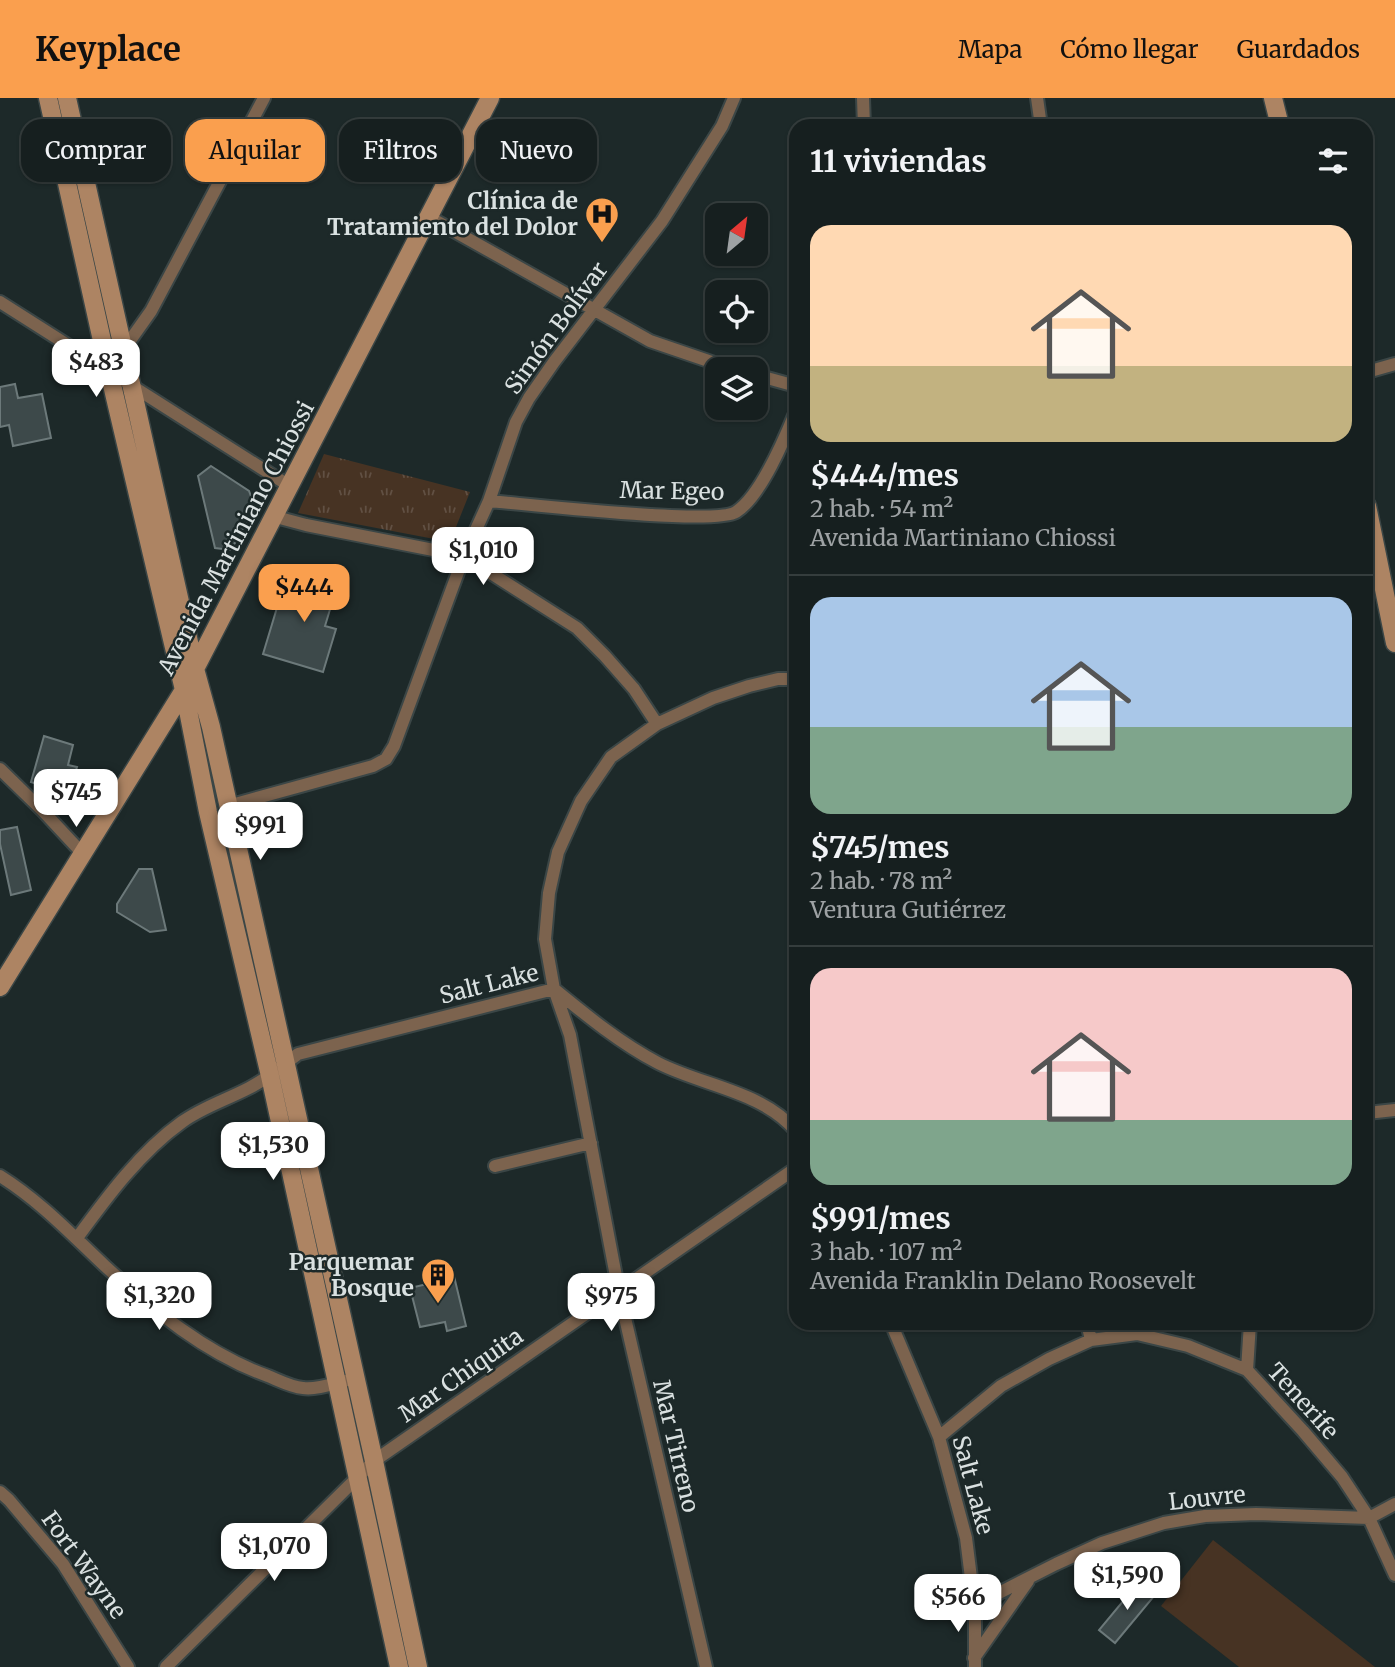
<!DOCTYPE html>
<html lang="es">
<meta charset="utf-8">
<style>
:root{--surface:#161f1f;--page:#232c2c;--text:#f1f3f6;--muted:#9ea2a4;--line:#353d3d;--accent:#fa9f4e}
body{margin:0;font-family:Merriweather,serif;background:var(--page);color:var(--text);height:100vh;display:flex;flex-direction:column;font-size:26px;white-space:nowrap}
*{box-sizing:border-box;margin:0}
p{font-size:23px;color:var(--muted)}
.icon{flex:none;width:38px;height:38px;fill:none;stroke:currentColor;stroke-width:2;stroke-linecap:round;stroke-linejoin:round}
.map{position:relative;flex:1;overflow:hidden}
.sheet{position:absolute;left:789px;top:21px;width:584px;height:1211px;display:flex;flex-direction:column;background:var(--surface);border-radius:21px;box-shadow:0 2px 5px #0004,0 0 0 2px var(--line)}
.sheet>*{flex:none}
.hud{position:absolute;left:21px;top:21px;width:663px;height:63px;display:flex;gap:14px}
.needle{width:46px;rotate:29deg}
.controls{position:absolute;left:705px;top:105px;display:grid;gap:14px}
.controls a{display:grid;place-items:center;width:63px;height:63px;border-radius:14px;background:var(--surface);box-shadow:0 2px 5px #0004,0 0 0 2px var(--line);font-size:35px}
.price{position:absolute;translate:-50% -60px;padding:0 16px;border-radius:14px;background:#fff;color:#222;font-size:23px;line-height:46px;filter:drop-shadow(0 2px 4px #0008)}
.price::after{content:'';position:absolute;left:50%;top:42px;width:21px;height:16px;margin-left:-10px;background:inherit;clip-path:polygon(0 0,100% 0,50% 100%)}
.price.on{background:var(--accent);color:#111}
ul{padding:0;list-style:none}
li{display:grid;align-content:center;gap:14px;height:371px;padding:0 21px}
li+li{border-top:2px solid var(--line)}
li span{display:grid;place-items:center;height:217px;border-radius:21px;color:#555}
li>.icon{margin-inline-start:auto}
span .icon{width:126px;height:126px;fill:#fffc;stroke-width:1}
li b{font-size:30px}
h2{display:flex;justify-content:space-between;align-items:center;height:84px;padding:0 21px;font-size:30px}
.pill{padding:0 24px;border-radius:21px;background:var(--surface);box-shadow:0 2px 5px #0004,0 0 0 2px var(--line);font-size:24px;line-height:63px}
.pill.on{background:var(--accent);color:#111}
header{display:flex;align-items:center;gap:42px;box-sizing:border-box;height:98px;padding:0 35px;background:var(--accent);color:#111}
header strong{font-size:33px}
nav{display:flex;gap:38px;margin-inline-start:auto;font-size:24px}
.map>svg:first-child{display:block}
.grass{fill:url(#grass-tufts)}
.park{fill:#473323}
.building{fill:#3d494a;stroke:#6c797a;stroke-width:2}
.lines{fill:none;stroke-linecap:round;stroke-linejoin:round}
.street-casing{stroke:#3b4646;stroke-width:16}
.secondary-casing{stroke:#3b4646;stroke-width:21}
.street{stroke:#7c634e;stroke-width:12}
.secondary{stroke:#ad8463;stroke-width:18}
.labels{text-anchor:middle;stroke-width:5;stroke-linejoin:round;paint-order:stroke}
.poi-label{font-size:23px;font-weight:bold;fill:#dae1e1;stroke:#1d2929;text-anchor:end}
.street-label{font-size:23px;fill:#dae1e1;stroke:#1d2929}
</style>
<header>
<strong>Keyplace</strong>
<nav><a>Mapa</a><a>Cómo llegar</a><a>Guardados</a></nav>
</header>
<div class="map">
<svg width="1395" height="1569" viewBox="0 0 1395 1569">
<defs>
<pattern id="grass-tufts" width="24" height="20" patternUnits="userSpaceOnUse" patternTransform="scale(1.75)"><rect width="24" height="20" fill="#473323"/><path d="M3 7l-1-3M5 7V3M7 7l1-3M15 17l-1-3M17 17v-4M19 17l1-3" fill="none" stroke="#615043"/></pattern>
</defs>
<rect width="100%" height="100%" fill="#1d2929"/>
<path class="grass" d="M 324,356 L 470,394 L 450,444 L 298,415 Z"/>
<path class="park" d="M 1213,1442 L 1375,1569 L 1239,1569 L 1161,1508 Z"/>
<path class="building" d="M 15,286 L 18,300 L 42,296 L 51,340 L 13,348 L 9,327 L 0,329 L 0,289 Z
M 211,368 L 249,393 L 255,409 L 231,452 L 215,450 L 198,378 Z
M 298,473 L 338,485 L 325,528 L 336,531 L 323,574 L 263,556 L 279,503 L 288,506 Z
M 44,638 L 73,647 L 68,667 L 77,669 L 69,696 L 31,684 Z
M 17,729 L 31,792 L 11,797 L 0,746 L 0,732 Z
M 139,771 L 152,771 L 166,832 L 150,834 L 117,814 L 117,806 Z
M 453,1174 L 466,1228 L 447,1233 L 445,1224 L 420,1229 L 410,1190 L 436,1184 L 435,1178 Z
M 1139,1484 L 1155,1497 L 1115,1545 L 1099,1532 Z"/>
<g class="lines">
<g class="street-casing">
<path id="street" d="M 863,0 L 864,28
M 1037,0 L 1041,28
M 429,119 L 650,243 L 732,271
M 0,204 L 291,389
M 124,251 L 151,213 L 264,0
M 1367,274 L 1395,266
M 756,277 L 796,288
M 489,403 C 526,406 714,428 736,414 C 761,398 785,340 796,313
M 276,419 L 306,427 L 464,458 L 577,530 L 605,558 L 634,591 L 657,626
M 0,671 L 43,713 L 83,756
M 228,708 L 373,668 L 386,661 L 394,648 L 464,458 L 489,403 L 516,324 L 529,300 L 554,264 L 662,123 L 722,28 L 734,0
M 1367,1015 L 1395,1012
M 495,1068 L 591,1045
M 0,1078 C 40,1103 71,1136 105,1168 C 153,1212 206,1256 268,1278 C 278,1282 291,1289 303,1290 C 315,1292 333,1286 345,1283
M 77,1140 C 107,1099 140,1054 182,1024 C 203,1009 226,1002 249,990 C 267,981 282,968 298,956 L 554,891 C 587,918 620,945 658,965 C 703,988 762,993 796,1033
M 891,1225 L 939,1339 L 966,1440 L 975,1512 L 975,1569
M 1087,1225 L 1091,1242
M 1247,1272 L 1250,1225
M 939,1339 L 1001,1288 L 1049,1261 L 1091,1242 L 1137,1236 L 1188,1248 L 1247,1272 L 1303,1333 L 1342,1379 L 1369,1420 L 1395,1477
M 0,1394 L 9,1402 L 63,1466 L 128,1569
M 975,1512 L 995,1497 L 1056,1466 L 1102,1445 L 1164,1425 L 1205,1418 L 1256,1416 L 1369,1420 L 1395,1406
M 974,1560 L 1028,1483
M 166,1569 L 374,1363 L 796,1070
M 706,1569 L 619,1194 L 570,937 L 554,891 L 545,841 L 549,795 L 558,754 L 581,703 L 611,659 L 657,626 L 713,600 L 749,588 L 778,581 L 796,581"/>
</g>
<g class="secondary-casing">
<path id="secondary" d="M 48,0 L 109,274 L 184,592 L 208,714 L 270,978 L 399,1569
M 67,0 L 195,571 L 211,629 L 374,1363 L 418,1569
M 1273,0 L 1280,28
M 1367,408 L 1395,545
M 0,889 L 184,592 L 490,0"/>
</g>
<use href="#street" class="street"/>
<use href="#secondary" class="secondary"/>
</g>
<defs>
<g id="hospital-pin" transform="scale(1.75)"><path d="M0 17L-7.5 6A9.5 9.5 0 1 1 7.5 6Z" fill="#fa9f4e" stroke="#1d2929"/><path d="M-5-5h3v3.5h4V-5h3V5h-3V1.5h-4V5h-3Z" fill="#111"/></g>
<g id="building-pin" transform="scale(1.75)"><path d="M0 17L-7.5 6A9.5 9.5 0 1 1 7.5 6Z" fill="#fa9f4e" stroke="#1d2929"/><path d="M-4-6H4V6H1V3H-1V6H-4ZM-2.5-4.3h1.7v1.8h-1.7ZM.8-4.3h1.7v1.8H.8ZM-2.5-1h1.7V.8h-1.7ZM.8-1h1.7V.8H.8Z" fill="#111"/></g>
</defs>
<g fill-rule="evenodd">
<use href="#hospital-pin" x="602" y="116"/>
<use href="#building-pin" x="438" y="1177"/>
</g>
<g class="labels">
<g class="poi-label">
<text x="578" y="111">Clínica de<tspan x="578" dy="26">Tratamiento del Dolor</tspan></text>
<text x="414" y="1172">Parquemar<tspan x="414" dy="26">Bosque</tspan></text>
</g>
<g class="street-label">
<text transform="translate(556 230) rotate(-54)" y="8">Simón Bolívar</text>
<text transform="translate(672 393) rotate(1)" y="8">Mar Egeo</text>
<text transform="translate(236 440) rotate(-62)" y="8">Avenida Martiniano Chiossi</text>
<text transform="translate(489 886) rotate(-14)" y="8">Salt Lake</text>
<text transform="translate(461 1277) rotate(-35)" y="8">Mar Chiquita</text>
<text transform="translate(1303 1303) rotate(48)" y="8">Tenerife</text>
<text transform="translate(676 1348) rotate(77)" y="8">Mar Tirreno</text>
<text transform="translate(973 1387) rotate(75)" y="8">Salt Lake</text>
<text transform="translate(1207 1400) rotate(-6)" y="8">Louvre</text>
<text transform="translate(84 1467) rotate(54)" y="8">Fort Wayne</text>
</g>
</g>
</svg>
<div class="controls">
<a><svg class="needle" viewBox="-14 -14 28 28"><path d="M0-13l5 13h-10z" fill="#e53935"/><path d="M0 13l5-13h-10z" fill="#9ea2a4"/></svg></a>
<a><svg class="icon" aria-label="locate" viewBox="0 0 24 24"><circle cx="12" cy="12" r="6"/><path d="M12 2v4M12 18v4M2 12h4M18 12h4"/></svg></a>
<a><svg class="icon" aria-label="layers" viewBox="0 0 24 24"><path d="M12 4l9 5-9 5-9-5zM3 14l9 5 9-5"/></svg></a>
</div>
<b class="price" style="left:96px;top:301px">$483</b>
<b class="price" style="left:483px;top:489px">$1,010</b>
<b class="price on" style="left:304px;top:526px">$444</b>
<b class="price" style="left:76px;top:731px">$745</b>
<b class="price" style="left:260px;top:764px">$991</b>
<b class="price" style="left:273px;top:1084px">$1,530</b>
<b class="price" style="left:159px;top:1234px">$1,320</b>
<b class="price" style="left:611px;top:1235px">$975</b>
<b class="price" style="left:274px;top:1485px">$1,070</b>
<b class="price" style="left:1127px;top:1514px">$1,590</b>
<b class="price" style="left:958px;top:1536px">$566</b>
<div class="hud">
<a class="pill">Comprar</a>
<a class="pill on">Alquilar</a>
<a class="pill">Filtros</a>
<a class="pill">Nuevo</a>
</div>
<section class="sheet">
<h2>11 viviendas<svg class="icon" aria-label="filters" viewBox="0 0 24 24"><path d="M4 7h16M4 17h16"/><circle cx="9" cy="7" r="2"/><circle cx="15" cy="17" r="2"/></svg></h2>
<ul>
<li><span style="background:linear-gradient(#ffd9b3 65%,#c2b280 0)"><svg class="icon" aria-label="home" viewBox="0 0 24 24"><path d="M3 11l9-7 9 7M6 9v11h12V9"/></svg></span><div><b>$444/mes</b><p>2 hab. · 54 m²</p><p>Avenida Martiniano Chiossi</p></div></li>
<li><span style="background:linear-gradient(#a9c7e8 60%,#7fa58c 0)"><svg class="icon" aria-label="home" viewBox="0 0 24 24"><path d="M3 11l9-7 9 7M6 9v11h12V9"/></svg></span><div><b>$745/mes</b><p>2 hab. · 78 m²</p><p>Ventura Gutiérrez</p></div></li>
<li><span style="background:linear-gradient(#f6c9c9 70%,#7fa58c 0)"><svg class="icon" aria-label="home" viewBox="0 0 24 24"><path d="M3 11l9-7 9 7M6 9v11h12V9"/></svg></span><div><b>$991/mes</b><p>3 hab. · 107 m²</p><p>Avenida Franklin Delano Roosevelt</p></div></li>
</ul>
</section>
</div>
